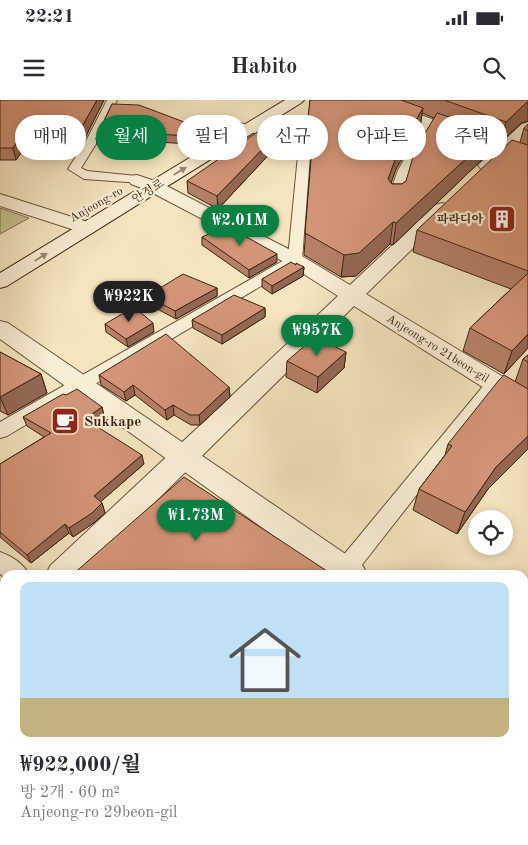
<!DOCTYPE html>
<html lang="ko">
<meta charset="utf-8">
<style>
:root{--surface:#fff;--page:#f7f7f7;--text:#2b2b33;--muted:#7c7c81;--accent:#0b8043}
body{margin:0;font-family:"Old Standard TT","Noto Serif KR",serif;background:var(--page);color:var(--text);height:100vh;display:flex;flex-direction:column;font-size:19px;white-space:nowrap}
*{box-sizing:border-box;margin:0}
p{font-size:16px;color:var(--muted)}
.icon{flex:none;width:28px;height:28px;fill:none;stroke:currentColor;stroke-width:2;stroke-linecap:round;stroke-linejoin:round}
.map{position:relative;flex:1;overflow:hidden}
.sheet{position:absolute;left:0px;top:470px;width:529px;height:275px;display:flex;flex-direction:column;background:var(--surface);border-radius:15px 15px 0 0;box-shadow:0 2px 12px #0003}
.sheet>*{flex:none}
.guide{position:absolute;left:15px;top:15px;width:499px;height:45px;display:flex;gap:10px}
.fabs{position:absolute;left:468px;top:410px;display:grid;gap:10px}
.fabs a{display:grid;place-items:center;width:45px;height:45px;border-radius:50%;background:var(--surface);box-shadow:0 2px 12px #0003;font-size:25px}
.price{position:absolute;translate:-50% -42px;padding:0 11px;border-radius:18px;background:var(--accent);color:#fff;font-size:16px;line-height:32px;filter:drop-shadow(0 1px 2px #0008)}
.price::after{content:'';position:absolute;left:50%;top:30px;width:15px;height:11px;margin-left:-8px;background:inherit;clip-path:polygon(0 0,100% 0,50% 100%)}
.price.selected{background:#222;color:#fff}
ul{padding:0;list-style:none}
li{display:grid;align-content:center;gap:10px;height:265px;padding:0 20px}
li span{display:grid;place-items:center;height:155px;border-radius:10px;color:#555}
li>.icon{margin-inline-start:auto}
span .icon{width:90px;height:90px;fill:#fffc;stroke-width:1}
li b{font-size:21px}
.chip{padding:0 18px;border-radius:22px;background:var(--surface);box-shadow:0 2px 12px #0003;font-size:18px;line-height:45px}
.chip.selected{background:var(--accent);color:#fff}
.status{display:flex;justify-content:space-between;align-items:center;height:35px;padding:0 25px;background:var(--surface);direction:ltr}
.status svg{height:14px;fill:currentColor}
header{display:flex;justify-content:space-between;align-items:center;height:65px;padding:0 20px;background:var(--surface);font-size:22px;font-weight:700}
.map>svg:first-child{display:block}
.green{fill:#c1c38e;stroke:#7e734f}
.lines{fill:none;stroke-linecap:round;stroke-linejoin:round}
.service-casing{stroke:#6a543c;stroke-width:2}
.minor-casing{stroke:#6a543c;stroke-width:2}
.tertiary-casing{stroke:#6a543c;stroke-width:2}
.secondary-casing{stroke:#3c2310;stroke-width:2}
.service{fill:#f8eed5;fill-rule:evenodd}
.minor{fill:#f8eed5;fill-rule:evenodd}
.tertiary{fill:#f8eed5;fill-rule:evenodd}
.secondary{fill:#f8eed5;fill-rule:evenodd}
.wall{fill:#b58066;stroke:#3c2310;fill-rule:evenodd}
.shaded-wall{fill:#946853;stroke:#3c2310}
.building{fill:#d39577;stroke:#3c2310}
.oneway{fill:#9a8872}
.labels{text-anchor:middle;stroke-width:4.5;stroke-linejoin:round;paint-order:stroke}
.far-street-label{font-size:12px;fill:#3c2310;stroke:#f8eed5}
.far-poi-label{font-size:12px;font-weight:bold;fill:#3c2310;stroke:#f8eed5;text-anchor:end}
.poi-label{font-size:15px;font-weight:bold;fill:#3c2310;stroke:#f8eed5;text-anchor:start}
</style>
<div class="status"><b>22:21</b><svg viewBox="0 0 49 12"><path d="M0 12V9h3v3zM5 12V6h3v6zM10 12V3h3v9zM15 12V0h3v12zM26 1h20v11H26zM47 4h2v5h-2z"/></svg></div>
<header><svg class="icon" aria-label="menu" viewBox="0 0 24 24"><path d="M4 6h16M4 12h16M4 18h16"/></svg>Habito<svg class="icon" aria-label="search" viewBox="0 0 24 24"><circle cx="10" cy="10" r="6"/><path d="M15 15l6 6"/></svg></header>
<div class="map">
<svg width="528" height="745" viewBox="0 0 528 745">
<rect width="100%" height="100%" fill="#f4e5bf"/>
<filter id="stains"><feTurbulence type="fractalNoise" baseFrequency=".004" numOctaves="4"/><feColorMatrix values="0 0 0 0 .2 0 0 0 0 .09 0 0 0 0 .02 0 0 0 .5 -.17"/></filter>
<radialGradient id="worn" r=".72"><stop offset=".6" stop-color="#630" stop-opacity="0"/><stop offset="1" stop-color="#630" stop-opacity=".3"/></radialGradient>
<path class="green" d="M 0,108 L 29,118 L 0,134 Z"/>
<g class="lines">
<g class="service-casing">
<path id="service" d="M 107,0 L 117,0 L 99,39 L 81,68 L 87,71 L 137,76 L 142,77 L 143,80 L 142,83 L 84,79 L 68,69 L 87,39 Z
M 232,21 L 309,40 L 311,43 L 302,160 L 300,163 L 7,336 L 0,338 L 0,322 L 288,158 L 299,45 L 228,26 L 226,24 Z
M 430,22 L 436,25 L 410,70 L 401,101 L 399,104 L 389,104 L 387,101 L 398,70 L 424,25 Z
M 495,277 L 501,279 L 504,283 L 501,287 L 354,475 L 336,475 L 334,470 L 337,463 L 489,279 Z
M 0,452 C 12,456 24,464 29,475 L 5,475 L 5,478 L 0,474 Z
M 129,740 L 165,740 L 163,745 L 126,745 Z"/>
</g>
<g class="minor-casing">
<path id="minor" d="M 358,0 L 380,0 L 500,44 L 522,24 L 528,22 L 528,36 L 514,49 L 528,56 L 528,67 L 505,57 C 497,65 492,72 481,69 L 478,65 L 492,52 L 424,28 L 361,3 Z
M 137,75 L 161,83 L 302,156 L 350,185 L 435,105 L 442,103 L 449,105 L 451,109 L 449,113 L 366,194 L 528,292 L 528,313 L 519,310 L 354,206 L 81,475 L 46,475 L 50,466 L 338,196 L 288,164 L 149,91 L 131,84 L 128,80 L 131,76 Z
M 0,94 L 94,124 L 97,128 L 94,132 L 87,134 L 0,106 Z
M 5,513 L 5,546 L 0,548 L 0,515 Z"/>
</g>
<g class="tertiary-casing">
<path id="tertiary" d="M 0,221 L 8,223 L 363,466 L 367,475 L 328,475 L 0,239 Z
M 524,580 L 528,582 L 528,617 L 524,615 Z"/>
</g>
<g class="secondary-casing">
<path id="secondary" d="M 285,0 L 304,0 L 301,3 L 7,186 L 0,188 L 0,173 Z"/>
</g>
<use href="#service" class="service"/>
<use href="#minor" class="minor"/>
<use href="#tertiary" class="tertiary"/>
<use href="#secondary" class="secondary"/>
</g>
<path class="wall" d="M 0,0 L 104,0 L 83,42 L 30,40 L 16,60 L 0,60 Z
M 310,0 L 528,0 L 528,21 L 521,23 L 501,42 L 493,39 L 489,53 L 393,145 L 390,144 L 356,176 L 341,177 L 304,155 L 312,43 L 307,38 ZM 422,13 L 434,18 L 406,81 L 402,84 L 392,84 L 391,83 L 396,69 L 420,28 Z
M 112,4 L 208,31 L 209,38 L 207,45 L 140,41 L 138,46 L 97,45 L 96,38 Z
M 528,24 L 528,248 L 504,274 L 463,251 L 470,228 L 511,189 L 413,152 L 417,130 L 520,42 L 524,28 Z
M 278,45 L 218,109 L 188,93 L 187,81 Z
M 202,137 L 277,162 L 249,178 L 202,145 Z
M 296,165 L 304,167 L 303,176 L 272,194 L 262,187 L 262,179 Z
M 217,188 L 217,196 L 176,219 L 148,204 L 147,196 Z
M 265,208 L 265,217 L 222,244 L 193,228 L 192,220 Z
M 105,224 L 154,232 L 128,247 L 106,232 Z
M 0,252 L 41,274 L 47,293 L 8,315 L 0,311 Z
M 346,252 L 344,268 L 317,293 L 286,277 L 287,261 Z
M 528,255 L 528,349 L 488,389 L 457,434 L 413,410 L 419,389 L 445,355 L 448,344 L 515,282 L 523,259 Z
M 99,275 L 229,287 L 230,297 L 200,325 L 191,325 L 174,315 L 167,320 L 135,295 L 126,301 L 101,285 Z
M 66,295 L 102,307 L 104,316 L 94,324 L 144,364 L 100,402 L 102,403 L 105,413 L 95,422 L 73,437 L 69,433 L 31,463 L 0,437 L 0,364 L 44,337 L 27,326 L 23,317 Z
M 5,533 L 5,589 L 0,584 L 0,537 Z
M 524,624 L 528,627 L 528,730 L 524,727 Z"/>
<path class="shaded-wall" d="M 97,0 L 104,0 L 83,42 L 80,30 Z
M 528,2 L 528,21 L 521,23 L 501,42 L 506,22 L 526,3 Z
M 423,8 L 420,28 L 396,69 L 385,100 L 388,79 L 399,49 Z
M 27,28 L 30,40 L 16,60 L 13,48 Z
M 208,31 L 209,38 L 207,45 L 207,37 Z
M 495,32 L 489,53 L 393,145 L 396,123 Z
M 138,33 L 140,41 L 138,46 L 136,38 Z
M 278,33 L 278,45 L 218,109 L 217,96 Z
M 393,122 L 390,144 L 356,176 L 341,177 L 344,155 Z
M 277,154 L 277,162 L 249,178 L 249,170 Z
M 304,167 L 303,176 L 272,194 L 272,186 Z
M 217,188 L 217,196 L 176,219 L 175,211 Z
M 265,208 L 265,217 L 222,244 L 222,235 Z
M 153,223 L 154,232 L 128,247 L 126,239 Z
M 528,234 L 528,248 L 504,274 L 512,251 Z
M 346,252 L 344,268 L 317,293 L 318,277 Z
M 41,274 L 47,293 L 8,315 L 0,297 Z
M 133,285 L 135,295 L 126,301 L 124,292 Z
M 229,287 L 230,297 L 200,325 L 199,315 Z
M 173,305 L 174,315 L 167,320 L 165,310 Z
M 102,307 L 104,316 L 88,328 L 85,319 Z
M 528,336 L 528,349 L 488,389 L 457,434 L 465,412 L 496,367 Z
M 142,355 L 144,364 L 97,405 L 94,396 Z
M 102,403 L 105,413 L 95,422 L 73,437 L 69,428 Z
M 65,424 L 69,433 L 31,463 L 27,455 Z
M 0,696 L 5,700 L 5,705 L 0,711 Z
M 300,740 L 303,740 L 299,745 L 296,745 Z"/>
<path class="building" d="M 0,0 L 97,0 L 80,30 L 27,28 L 13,48 L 0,48 Z
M 310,0 L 401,0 L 423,8 L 399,49 L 388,79 L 392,84 L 402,84 L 406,81 L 415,50 L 437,13 L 495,32 L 396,123 L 393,122 L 359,153 L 344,155 L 305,133 L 314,23 L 308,17 Z
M 444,0 L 528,0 L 528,2 L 526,3 L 506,22 Z
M 112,4 L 139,5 L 208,31 L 207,37 L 138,33 L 136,38 L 96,38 Z
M 528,24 L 528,31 L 524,28 Z
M 266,26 L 273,28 L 278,33 L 217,96 L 187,81 Z
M 512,40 L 528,45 L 528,171 L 417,130 Z
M 227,126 L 277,154 L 249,170 L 202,137 Z
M 291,162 L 296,165 L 296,163 L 304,167 L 272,186 L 262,179 Z
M 528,173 L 528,234 L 512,251 L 470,228 Z
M 183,174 L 217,188 L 175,211 L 147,196 Z
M 234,195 L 265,208 L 222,235 L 192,220 Z
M 134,207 L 153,223 L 126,239 L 105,224 Z
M 166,234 L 229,287 L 199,315 L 190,315 L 173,305 L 165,310 L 133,285 L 124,292 L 99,275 Z
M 315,237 L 346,252 L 318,277 L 287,261 Z
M 0,252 L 41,274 L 0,297 Z
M 528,255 L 528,262 L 523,259 Z
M 504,275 L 528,289 L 528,336 L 496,367 L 465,412 L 419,389 L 452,346 L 448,344 L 499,280 Z
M 77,289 L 102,307 L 85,319 L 142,355 L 94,396 L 102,403 L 92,413 L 69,428 L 65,424 L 27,455 L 0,432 L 0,364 L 51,333 L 23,317 L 63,294 L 66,295 Z
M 184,377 L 333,475 L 72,475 Z
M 5,533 L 5,582 L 0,577 L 0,537 Z
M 524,624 L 528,627 L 528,710 L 524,707 Z
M 212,740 L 300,740 L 296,745 L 213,745 L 210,742 Z
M 386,740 L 480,740 L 487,745 L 382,745 Z"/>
<defs><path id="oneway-solid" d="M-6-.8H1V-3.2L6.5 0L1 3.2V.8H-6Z" transform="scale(1.25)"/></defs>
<g class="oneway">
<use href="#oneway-solid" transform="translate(180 71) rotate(-32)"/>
<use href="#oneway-solid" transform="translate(41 157) rotate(-32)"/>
</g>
<defs>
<g id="building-square" transform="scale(1.4375)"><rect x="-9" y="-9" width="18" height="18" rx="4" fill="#8f2418" stroke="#f8eed5"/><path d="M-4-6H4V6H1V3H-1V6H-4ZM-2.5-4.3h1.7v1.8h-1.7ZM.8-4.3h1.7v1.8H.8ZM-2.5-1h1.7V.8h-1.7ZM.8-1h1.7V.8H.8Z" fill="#fff"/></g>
<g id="cafe-square" transform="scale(1.4375)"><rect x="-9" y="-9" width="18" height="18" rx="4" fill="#8f2418" stroke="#f8eed5"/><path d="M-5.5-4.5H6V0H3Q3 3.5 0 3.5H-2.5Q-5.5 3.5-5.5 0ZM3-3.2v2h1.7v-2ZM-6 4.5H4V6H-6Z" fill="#fff"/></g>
</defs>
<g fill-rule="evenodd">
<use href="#building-square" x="502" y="119"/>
<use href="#cafe-square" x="65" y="321"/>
</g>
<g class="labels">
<g class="far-street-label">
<text transform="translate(148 91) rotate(-32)" y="4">안정로</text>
<text transform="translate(96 104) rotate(-30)" y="4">Anjeong-ro</text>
<text transform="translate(438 248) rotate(32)" y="4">Anjeong-ro 21beon-gil</text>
</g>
<g class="far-poi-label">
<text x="483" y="123">파라디아</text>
</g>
<g class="poi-label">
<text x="84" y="326">Sukkape</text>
</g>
</g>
<rect width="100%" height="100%" filter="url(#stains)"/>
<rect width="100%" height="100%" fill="url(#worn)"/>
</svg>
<div class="fabs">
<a><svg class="icon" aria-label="locate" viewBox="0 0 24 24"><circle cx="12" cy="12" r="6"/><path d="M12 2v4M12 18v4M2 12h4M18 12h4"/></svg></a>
</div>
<b class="price" style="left:240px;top:147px">₩2.01M</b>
<b class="price selected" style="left:129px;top:223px">₩922K</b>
<b class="price" style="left:317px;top:257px">₩957K</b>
<b class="price" style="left:196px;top:442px">₩1.73M</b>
<div class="guide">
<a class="chip">매매</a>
<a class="chip selected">월세</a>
<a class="chip">필터</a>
<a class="chip">신규</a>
<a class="chip">아파트</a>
<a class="chip">주택</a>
</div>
<section class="sheet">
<ul>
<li><span style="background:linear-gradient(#bfe0f5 75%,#c2b280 0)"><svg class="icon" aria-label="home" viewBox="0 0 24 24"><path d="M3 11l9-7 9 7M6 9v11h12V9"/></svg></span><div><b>₩922,000/월</b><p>방 2개 · 60 m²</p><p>Anjeong-ro 29beon-gil</p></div></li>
</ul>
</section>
</div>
